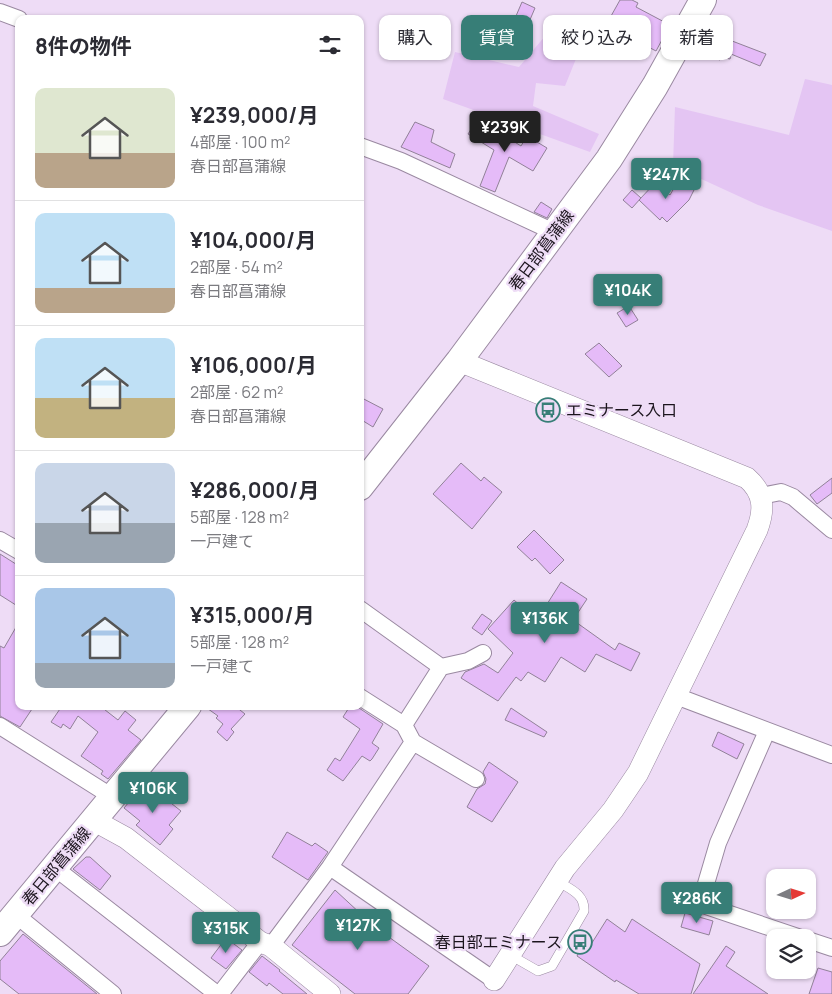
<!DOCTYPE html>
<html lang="ja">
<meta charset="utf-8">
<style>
:root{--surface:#fff;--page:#f2f2f3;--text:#2b2b33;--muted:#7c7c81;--line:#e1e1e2;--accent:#377e77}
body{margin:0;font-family:Manrope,"Noto Sans JP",sans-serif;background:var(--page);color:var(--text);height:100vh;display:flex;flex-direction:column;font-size:19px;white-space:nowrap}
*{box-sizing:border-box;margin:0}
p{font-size:16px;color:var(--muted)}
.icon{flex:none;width:28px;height:28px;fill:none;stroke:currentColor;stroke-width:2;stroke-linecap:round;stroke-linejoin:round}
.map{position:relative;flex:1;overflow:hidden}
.side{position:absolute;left:15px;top:15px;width:349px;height:695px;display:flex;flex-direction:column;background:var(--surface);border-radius:10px;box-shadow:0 1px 4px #0004}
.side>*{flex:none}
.top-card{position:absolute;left:379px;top:15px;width:378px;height:45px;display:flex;gap:10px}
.needle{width:32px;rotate:86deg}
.tools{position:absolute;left:766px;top:869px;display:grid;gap:10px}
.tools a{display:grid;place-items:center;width:50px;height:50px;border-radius:10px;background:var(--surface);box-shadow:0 1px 4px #0004;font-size:25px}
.price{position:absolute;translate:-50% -42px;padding:0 11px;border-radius:5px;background:var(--accent);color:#fff;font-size:16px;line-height:32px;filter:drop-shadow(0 1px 2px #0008)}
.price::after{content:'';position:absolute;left:50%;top:30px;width:15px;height:11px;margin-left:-8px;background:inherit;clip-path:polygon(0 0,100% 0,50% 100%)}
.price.active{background:#222;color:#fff}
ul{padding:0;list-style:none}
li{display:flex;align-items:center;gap:15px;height:125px;padding:0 20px}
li+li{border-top:1px solid var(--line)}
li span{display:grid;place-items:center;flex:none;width:140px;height:100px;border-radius:10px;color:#555}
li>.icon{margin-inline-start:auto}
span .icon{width:60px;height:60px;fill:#fffc;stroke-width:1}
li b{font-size:21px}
h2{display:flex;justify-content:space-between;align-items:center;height:60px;padding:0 20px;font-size:21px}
.tag{padding:0 18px;border-radius:10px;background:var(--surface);box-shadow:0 1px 4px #0004;font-size:18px;line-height:45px}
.tag.active{background:var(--accent);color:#fff}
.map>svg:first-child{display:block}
.green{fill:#e4c5f3}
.building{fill:#e5bbf8;stroke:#918198}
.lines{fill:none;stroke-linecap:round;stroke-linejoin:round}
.service-casing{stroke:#9a89a1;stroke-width:10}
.minor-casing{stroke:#9a89a1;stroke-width:18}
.tertiary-casing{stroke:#9a89a1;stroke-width:22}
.primary-casing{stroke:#9a89a1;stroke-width:28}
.service{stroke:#fff;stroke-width:9}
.minor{stroke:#fff;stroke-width:16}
.tertiary{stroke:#fff;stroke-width:21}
.primary{stroke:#fff;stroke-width:26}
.labels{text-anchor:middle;stroke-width:4.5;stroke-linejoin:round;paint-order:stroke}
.street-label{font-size:16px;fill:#1b141d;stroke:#eedcf6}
.poi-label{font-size:16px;fill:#1b141d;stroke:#eedcf6;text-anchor:start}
</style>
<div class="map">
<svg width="832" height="994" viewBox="0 0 832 994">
<rect width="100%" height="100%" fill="#eedcf6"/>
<path class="green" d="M 551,29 L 580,49 L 565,86 L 536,83 L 533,106 L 599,134 L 590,152 L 443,99 L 455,52 L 519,67 Z
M 805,79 L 832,85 L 832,231 L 758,205 L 673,166 L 675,107 L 789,135 Z"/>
<path class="building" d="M 620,0 L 632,0 L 638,3 L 636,7 L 670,25 L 656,51 L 622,33 L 608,59 L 592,50 Z
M 522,2 L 535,8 L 526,29 L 513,23 Z
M 706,31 L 766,54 L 760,66 L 731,54 L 730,59 L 721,57 L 720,60 L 698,53 Z
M 478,119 L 521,146 L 527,136 L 547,148 L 533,171 L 509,157 L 495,192 L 480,186 L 494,150 L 468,134 Z
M 415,122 L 434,130 L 431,142 L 455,154 L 450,168 L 401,147 Z
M 678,181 L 694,190 L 689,200 L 667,222 L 662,217 L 660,220 L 639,200 L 656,182 L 670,195 Z
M 632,190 L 641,198 L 632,208 L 623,200 Z
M 541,202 L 552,209 L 547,218 L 534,212 Z
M 629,306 L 638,320 L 626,327 L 617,313 Z
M 599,343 L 622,366 L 609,377 L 585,354 Z
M 360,397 L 383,409 L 373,427 L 360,419 Z
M 461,463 L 481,481 L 484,477 L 502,492 L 472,529 L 433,494 Z
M 832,478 L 832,493 L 817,504 L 810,495 Z
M 534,530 L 564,560 L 550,574 L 535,558 L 532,561 L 517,547 Z
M 0,554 L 19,566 L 19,607 L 0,595 Z
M 561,582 L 587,599 L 573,620 L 615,650 L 619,643 L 640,653 L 631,671 L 596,654 L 585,672 L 561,657 L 545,682 L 528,672 L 521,681 L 516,677 L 498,701 L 461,678 L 465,672 L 484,664 L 498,673 L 513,653 L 488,629 L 514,600 L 537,620 Z
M 482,614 L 492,621 L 482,635 L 472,628 Z
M 19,622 L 19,706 L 34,706 L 20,727 L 0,716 L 0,646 L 4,648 Z
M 62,706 L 100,706 L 118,720 L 125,711 L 136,720 L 128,730 L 141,740 L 108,779 L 101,774 L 103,771 L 81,756 L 98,732 L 78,716 L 70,729 L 63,724 L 61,728 L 51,722 Z
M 204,706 L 235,706 L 245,714 L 231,729 L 234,732 L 227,741 L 217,732 L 223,724 L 216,718 L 218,716 Z
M 350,706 L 356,706 L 383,724 L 372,743 L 379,748 L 372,759 L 370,761 L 362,756 L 343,781 L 327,770 L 335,758 L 340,761 L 360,729 L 343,717 Z
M 511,708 L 547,732 L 544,737 L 505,720 Z
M 718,732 L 744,744 L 737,759 L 712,746 Z
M 489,762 L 518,782 L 492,822 L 467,807 L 477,789 L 485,784 L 486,779 L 483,772 Z
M 144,784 L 160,798 L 162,796 L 181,811 L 169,825 L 173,829 L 160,845 L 136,825 L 140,821 L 124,808 Z
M 287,832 L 312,846 L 315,843 L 328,852 L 308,880 L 272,857 Z
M 86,857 L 90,857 L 111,876 L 100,890 L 73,869 Z
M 335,890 L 375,927 L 429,966 L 408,994 L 355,994 L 292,945 Z
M 685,913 L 713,921 L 709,935 L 681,927 Z
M 607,919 L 625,932 L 632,919 L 700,964 L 691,994 L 639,994 L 616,980 L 615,982 L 577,956 L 578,954 L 570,948 L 571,945 L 590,946 Z
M 23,934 L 97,994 L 19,994 L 0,979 L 0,961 Z
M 226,938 L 242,950 L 226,969 L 211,958 Z
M 726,946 L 735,952 L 726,966 L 768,994 L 693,994 Z
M 262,956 L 280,970 L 279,971 L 307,994 L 283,994 L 269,983 L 267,986 L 249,972 Z
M 818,968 L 832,972 L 832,994 L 809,994 Z"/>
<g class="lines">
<g class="service-casing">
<path id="service" d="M 510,955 L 538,971 L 552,966 L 584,911 C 585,894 570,889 557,881"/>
</g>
<g class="minor-casing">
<path id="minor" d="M 0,12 L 19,19
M 360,146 L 401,161 L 554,232
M 761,496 L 781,492 L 793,497 L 832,530
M 0,540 L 19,551
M 360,609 L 441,667 L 468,661 L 483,653
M 676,696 L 832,755
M 360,697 L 404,725 L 413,742 L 476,779
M 404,725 L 441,667
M 0,726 L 114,798
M 767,731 L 718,843 L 700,904 L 801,938
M 330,867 L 413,742
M 55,868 L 217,994
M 16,915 L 113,994
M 808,940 L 832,948
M 271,946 L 330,867 L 494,980
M 220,994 L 260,942"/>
</g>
<g class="tertiary-casing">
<path id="tertiary" d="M 459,361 L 747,478 C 764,493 765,509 757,530 L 638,773 L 613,810 L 565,868 L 494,980
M 95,821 L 126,838 L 260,942 L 271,946 L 330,994"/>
</g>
<g class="primary-casing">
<path id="primary" d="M 360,487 L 459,361 L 609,159 L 655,86 L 703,0
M 0,933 L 188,706"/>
</g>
<use href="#service" class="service"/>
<use href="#minor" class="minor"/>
<use href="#tertiary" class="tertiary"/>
<use href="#primary" class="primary"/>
</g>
<defs>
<g id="bus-ring" transform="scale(1.25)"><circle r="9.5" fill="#eedcf6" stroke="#377e77" stroke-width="1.5"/><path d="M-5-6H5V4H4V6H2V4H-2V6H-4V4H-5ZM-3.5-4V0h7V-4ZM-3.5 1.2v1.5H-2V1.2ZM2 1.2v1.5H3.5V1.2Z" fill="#377e77"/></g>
</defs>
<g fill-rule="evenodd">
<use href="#bus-ring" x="548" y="410"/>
<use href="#bus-ring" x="580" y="942"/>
</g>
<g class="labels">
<g class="street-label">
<text transform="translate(541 250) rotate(-53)" y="6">春日部菖蒲線</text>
<text transform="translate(56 866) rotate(-50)" y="6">春日部菖蒲線</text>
</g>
<g class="poi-label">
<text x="566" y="416">エミナース入口</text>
<text x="562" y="948" text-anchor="end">春日部エミナース</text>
</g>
</g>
</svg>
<div class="tools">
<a><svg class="needle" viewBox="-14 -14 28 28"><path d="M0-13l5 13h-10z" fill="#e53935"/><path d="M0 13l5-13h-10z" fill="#7c7c81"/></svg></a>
<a><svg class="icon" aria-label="layers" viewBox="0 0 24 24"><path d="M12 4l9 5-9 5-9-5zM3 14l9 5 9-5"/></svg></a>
</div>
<b class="price active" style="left:505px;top:153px">¥239K</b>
<b class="price" style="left:666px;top:200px">¥247K</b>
<b class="price" style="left:628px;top:316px">¥104K</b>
<b class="price" style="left:545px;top:644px">¥136K</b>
<b class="price" style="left:153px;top:814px">¥106K</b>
<b class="price" style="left:697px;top:924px">¥286K</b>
<b class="price" style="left:358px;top:951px">¥127K</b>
<b class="price" style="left:226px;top:954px">¥315K</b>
<div class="top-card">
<a class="tag">購入</a>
<a class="tag active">賃貸</a>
<a class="tag">絞り込み</a>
<a class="tag">新着</a>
</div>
<section class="side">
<h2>8件の物件<svg class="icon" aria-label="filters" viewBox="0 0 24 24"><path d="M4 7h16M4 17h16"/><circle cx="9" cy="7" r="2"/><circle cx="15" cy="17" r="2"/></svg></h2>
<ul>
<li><span style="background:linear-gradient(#dfe7d0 65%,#b9a48a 0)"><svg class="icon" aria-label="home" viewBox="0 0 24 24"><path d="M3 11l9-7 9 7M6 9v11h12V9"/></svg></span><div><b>¥239,000/月</b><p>4部屋 · 100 m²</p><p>春日部菖蒲線</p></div></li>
<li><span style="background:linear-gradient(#bfe0f5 75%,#b9a48a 0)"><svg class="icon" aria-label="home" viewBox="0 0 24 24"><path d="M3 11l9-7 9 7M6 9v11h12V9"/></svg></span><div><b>¥104,000/月</b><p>2部屋 · 54 m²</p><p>春日部菖蒲線</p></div></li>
<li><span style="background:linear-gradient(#bfe0f5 60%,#c2b280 0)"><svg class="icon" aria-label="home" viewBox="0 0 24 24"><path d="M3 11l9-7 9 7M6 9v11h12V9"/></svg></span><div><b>¥106,000/月</b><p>2部屋 · 62 m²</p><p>春日部菖蒲線</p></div></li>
<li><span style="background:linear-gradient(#c9d6e8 60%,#9aa5b1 0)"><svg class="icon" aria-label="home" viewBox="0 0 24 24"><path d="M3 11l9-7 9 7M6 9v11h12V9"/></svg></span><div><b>¥286,000/月</b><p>5部屋 · 128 m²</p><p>一戸建て</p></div></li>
<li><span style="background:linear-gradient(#a9c7e8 75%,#9aa5b1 0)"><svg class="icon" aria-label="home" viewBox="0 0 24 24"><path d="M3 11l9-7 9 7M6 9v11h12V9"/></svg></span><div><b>¥315,000/月</b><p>5部屋 · 128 m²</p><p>一戸建て</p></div></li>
</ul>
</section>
</div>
